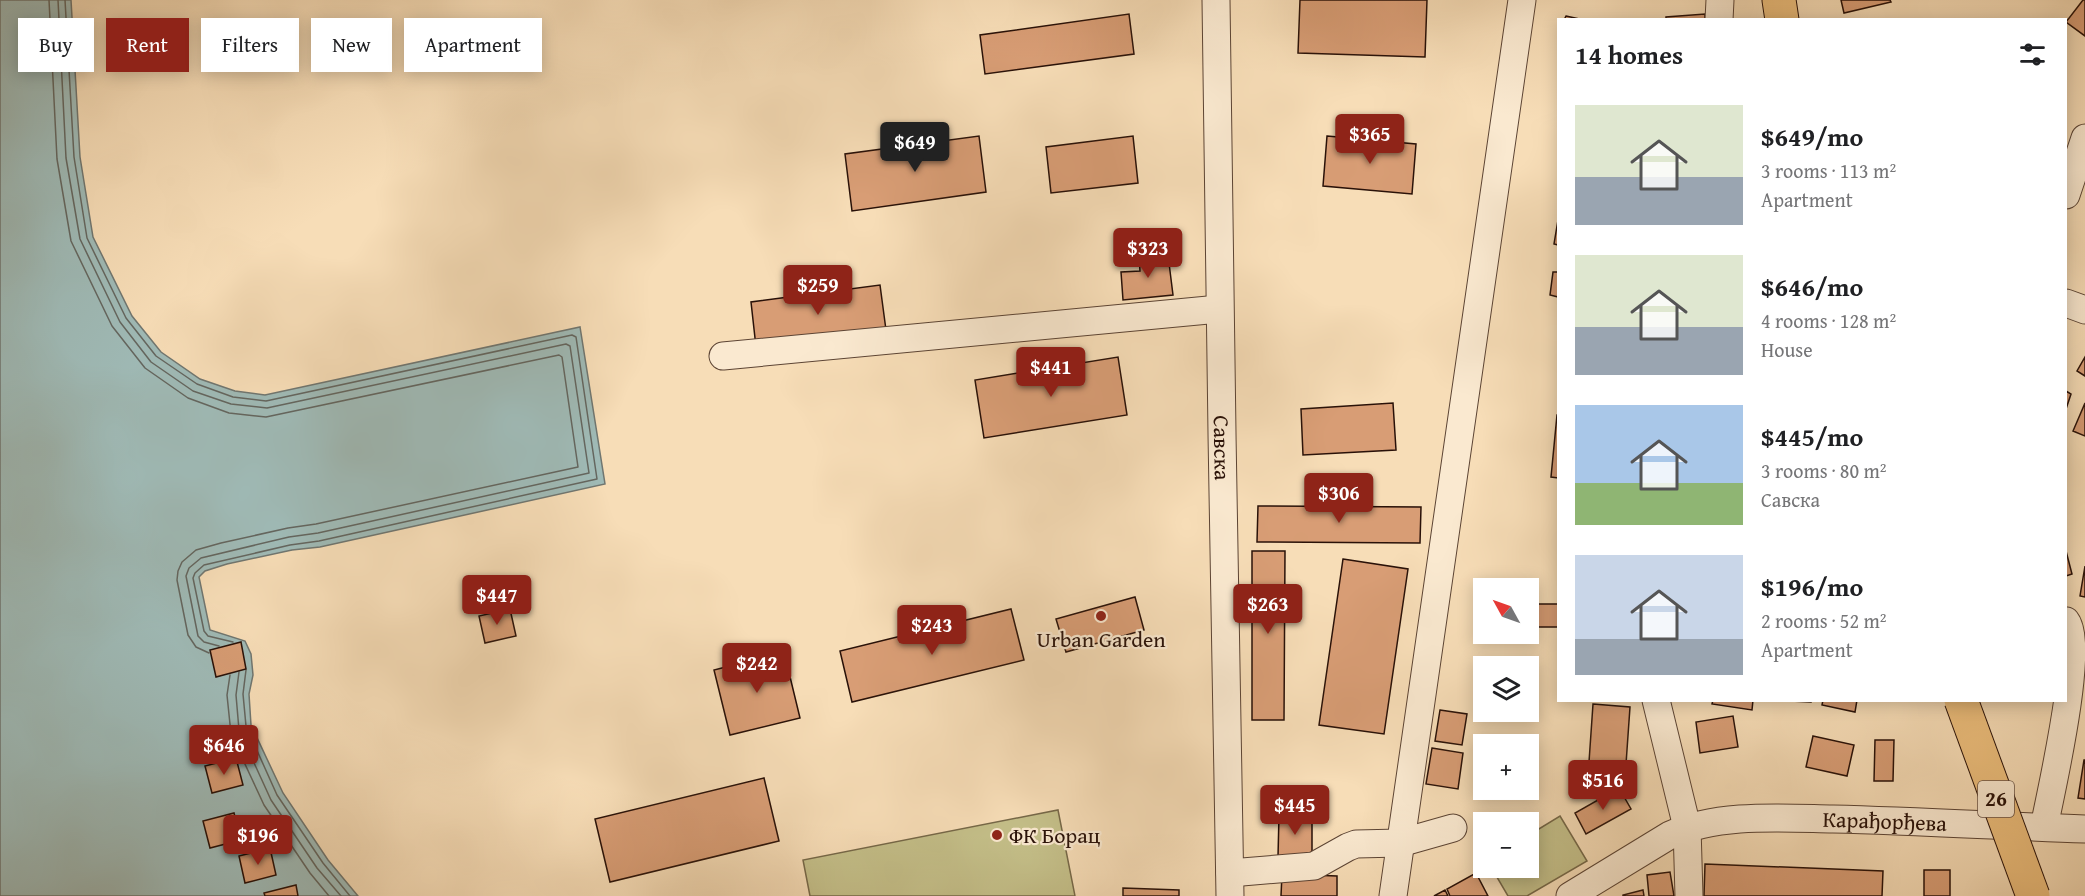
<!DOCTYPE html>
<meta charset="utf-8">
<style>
:root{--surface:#fff;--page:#f6f6f6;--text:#202124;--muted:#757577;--accent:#8f2418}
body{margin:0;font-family:"Gentium Book Plus",serif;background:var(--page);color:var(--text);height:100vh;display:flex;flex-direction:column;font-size:22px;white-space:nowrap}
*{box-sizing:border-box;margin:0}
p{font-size:20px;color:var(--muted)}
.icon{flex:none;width:33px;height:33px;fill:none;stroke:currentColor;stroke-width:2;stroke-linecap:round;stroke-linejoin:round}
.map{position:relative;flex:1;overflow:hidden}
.sheet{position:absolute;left:1557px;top:18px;width:510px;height:684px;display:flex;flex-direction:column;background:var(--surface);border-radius:0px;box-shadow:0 3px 15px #0003}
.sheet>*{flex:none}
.guide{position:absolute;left:18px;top:18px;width:570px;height:54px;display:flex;gap:12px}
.needle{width:39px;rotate:310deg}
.controls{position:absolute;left:1473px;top:578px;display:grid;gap:12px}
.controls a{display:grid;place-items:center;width:66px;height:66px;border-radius:0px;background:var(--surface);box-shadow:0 3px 15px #0003;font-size:30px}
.price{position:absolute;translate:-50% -51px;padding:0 14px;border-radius:6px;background:var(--accent);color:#fff;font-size:20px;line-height:39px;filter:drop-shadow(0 2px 3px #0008)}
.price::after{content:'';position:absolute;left:50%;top:36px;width:18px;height:14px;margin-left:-9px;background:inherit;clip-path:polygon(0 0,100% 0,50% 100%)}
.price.on{background:#222;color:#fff}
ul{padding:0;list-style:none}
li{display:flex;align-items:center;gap:18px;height:150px;padding:0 18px}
li span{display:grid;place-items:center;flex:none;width:168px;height:120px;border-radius:0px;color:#555}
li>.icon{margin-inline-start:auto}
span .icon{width:72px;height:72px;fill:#fffc;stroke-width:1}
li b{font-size:26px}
h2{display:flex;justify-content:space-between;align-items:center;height:72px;padding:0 18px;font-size:26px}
.pill{padding:0 21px;border-radius:0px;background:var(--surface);box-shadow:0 3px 15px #0003;font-size:21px;line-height:54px}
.pill.on{background:var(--accent);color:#fff}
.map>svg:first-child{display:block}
.green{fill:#c4bf89;stroke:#766848;stroke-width:1.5}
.water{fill:#9fbab6;stroke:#707670;stroke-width:1.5}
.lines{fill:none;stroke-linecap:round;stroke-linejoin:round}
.shore{stroke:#64665f;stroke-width:1.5}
.building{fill:#d89d75;stroke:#291108;stroke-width:1.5}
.minor-casing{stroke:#5c4434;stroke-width:29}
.major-casing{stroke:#291108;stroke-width:35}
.minor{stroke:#fae9d0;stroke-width:27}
.major{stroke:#ecbe7c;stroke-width:33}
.major-bridge-casing{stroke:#291108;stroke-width:35;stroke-linecap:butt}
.major-bridge{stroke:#ecbe7c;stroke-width:33}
.poi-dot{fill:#8f2418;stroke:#fae9d0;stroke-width:2}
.labels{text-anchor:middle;stroke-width:4.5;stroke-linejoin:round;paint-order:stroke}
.shield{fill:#fae9d0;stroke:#685244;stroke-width:1.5}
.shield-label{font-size:21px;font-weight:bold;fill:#291108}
.street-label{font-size:22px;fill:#291108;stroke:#fae9d0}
.poi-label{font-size:22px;fill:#291108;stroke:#fae9d0}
</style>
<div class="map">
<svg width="2085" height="896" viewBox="0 0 2085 896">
<rect width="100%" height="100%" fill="#f7ddb7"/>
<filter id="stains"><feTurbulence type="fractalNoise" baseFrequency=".00333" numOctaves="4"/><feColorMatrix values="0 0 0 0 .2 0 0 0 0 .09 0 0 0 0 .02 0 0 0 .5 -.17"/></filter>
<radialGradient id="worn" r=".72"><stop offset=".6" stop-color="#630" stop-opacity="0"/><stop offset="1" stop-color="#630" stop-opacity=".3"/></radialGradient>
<path class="green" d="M 1058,810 L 1075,896 L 810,896 L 803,860 Z
M 1560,816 L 1587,861 L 1527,896 L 1508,896 L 1491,867 L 1528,867 L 1529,835 Z"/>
<path class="water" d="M 0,0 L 71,0 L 80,157 L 93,237 L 132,316 L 161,352 L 200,379 L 235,391 L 265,395 L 580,327 L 605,484 L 320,547 L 292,550 L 227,564 L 205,571 L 199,577 L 210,630 L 245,641 L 251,654 L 253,675 L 249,694 L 251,725 L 283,793 L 328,860 L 358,896 L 0,896 Z"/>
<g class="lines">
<path class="shore" d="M 49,0 L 57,159 L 71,241 L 112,326 L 145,368 L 188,398 L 229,413 L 266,417 L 559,355 L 562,357 L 578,467 L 316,524 L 288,528 L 221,543 L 196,550 L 182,562 L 178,571 L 177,580 L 188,635 L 196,647 L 209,653
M 58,0 L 66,158 L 80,239 L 120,322 L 151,362 L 193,391 L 231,404 L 267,408 L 566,344 L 570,346 L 589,473 L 318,533 L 289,537 L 201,558 L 189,568 L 186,576 L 198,636 L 204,642 L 219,646
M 65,0 L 74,157 L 87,238 L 126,318 L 156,356 L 197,384 L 233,397 L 266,401 L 572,335 L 576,337 L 597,479 L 319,541 L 290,545 L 204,565 L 195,573 L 193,578 L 204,631 L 208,636 L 233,642
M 246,670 L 243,694 L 246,726 L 277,795 L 323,863 L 350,896
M 239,672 L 236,695 L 239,730 L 271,800 L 317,868 L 341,896
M 230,675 L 227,695 L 231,734 L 264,805 L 310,873 L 329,896"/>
</g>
<path class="building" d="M 1300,0 L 1427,0 L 1425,57 L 1298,53 Z
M 1841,0 L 1890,0 L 1891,2 L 1844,13 Z
M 2083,0 L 2085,0 L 2085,36 L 2066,22 Z
M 1129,14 L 1134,54 L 985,74 L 980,35 Z
M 1705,14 L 1705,20 L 1666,20 L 1666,17 Z
M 1566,16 L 1584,20 L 1564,20 Z
M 979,136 L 986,192 L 852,211 L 845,154 Z
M 1133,136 L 1138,183 L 1051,193 L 1046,147 Z
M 1327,136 L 1416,144 L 1412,194 L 1323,186 Z
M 1558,220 L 1558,245 L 1554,244 Z
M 1168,255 L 1173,295 L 1123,300 L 1121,272 L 1140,271 L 1139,258 Z
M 1553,272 L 1558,272 L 1558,297 L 1550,295 Z
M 880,285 L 886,330 L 756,347 L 751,302 Z
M 1118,357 L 1127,415 L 984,438 L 975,380 Z
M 2085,357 L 2085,376 L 2077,371 Z
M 2066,391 L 2071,394 L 2066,409 Z
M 1393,403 L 1396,450 L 1303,455 L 1301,409 Z
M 2085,403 L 2085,436 L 2073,431 Z
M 1557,415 L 1558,415 L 1558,478 L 1551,477 Z
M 1258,506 L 1421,507 L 1420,543 L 1257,542 Z
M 1252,551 L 1285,551 L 1284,720 L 1252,720 Z
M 2066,551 L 2072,574 L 2066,576 Z
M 1343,559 L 1408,569 L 1384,734 L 1319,725 Z
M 2085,566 L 2085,597 L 2080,596 Z
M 1135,597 L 1144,630 L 1066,652 L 1056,619 Z
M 1529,604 L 1558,604 L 1558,627 L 1529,627 Z
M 510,609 L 516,636 L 485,643 L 479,616 Z
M 1011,609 L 1024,660 L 852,702 L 840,651 Z
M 241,642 L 246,669 L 216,677 L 210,650 Z
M 784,652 L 800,718 L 730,735 L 714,670 Z
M 1713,700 L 1753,700 L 1752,710 L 1712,704 Z
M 1766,700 L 1811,700 L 1811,702 Z
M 1823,700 L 1857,700 L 1855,712 L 1822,705 Z
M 1593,704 L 1630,707 L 1626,764 L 1589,762 Z
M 1440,710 L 1467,714 L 1462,745 L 1435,741 Z
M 1733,716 L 1738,747 L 1700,753 L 1696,722 Z
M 1813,736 L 1854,745 L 1847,776 L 1806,767 Z
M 1875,740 L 1894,740 L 1893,781 L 1874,781 Z
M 1432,748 L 1463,753 L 1458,789 L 1426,784 Z
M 236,758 L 243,785 L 212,793 L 205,766 Z
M 2084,760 L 2085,760 L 2085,799 L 2078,798 Z
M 764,778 L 779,841 L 610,882 L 595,819 Z
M 1619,788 L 1631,809 L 1586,834 L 1575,813 Z
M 234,813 L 241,840 L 210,848 L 203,821 Z
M 1279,815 L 1312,815 L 1312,857 L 1278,857 Z
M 270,848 L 276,875 L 245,883 L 239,856 Z
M 1705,864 L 1883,871 L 1882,896 L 1704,896 Z
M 1924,870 L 1950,870 L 1950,896 L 1924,896 Z
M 1670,872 L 1674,896 L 1649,896 L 1647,875 Z
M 1476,873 L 1488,896 L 1450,896 L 1447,889 Z
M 1282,874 L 1337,876 L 1337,896 L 1281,896 Z
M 296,885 L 298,896 L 265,896 L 264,893 Z
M 1123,888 L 1179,890 L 1179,896 L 1123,896 Z
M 1445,890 L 1448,896 L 1434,896 Z
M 1643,890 L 1644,896 L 1623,896 L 1623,895 Z"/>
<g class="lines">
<g class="minor-casing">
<g id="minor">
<path id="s1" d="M 1216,0 C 1218,299 1226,597 1230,896"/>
<path d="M 1719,20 L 1720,0"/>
<path d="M 2066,195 L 2085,138"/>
<path d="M 2066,303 L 2085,310"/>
<path d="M 723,356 L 1219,309"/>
<path d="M 1656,700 L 1687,827 L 1689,896"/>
<path d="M 2044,827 C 2051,792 2085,645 2066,621"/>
<path d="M 1230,873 L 1314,866 L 1348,847 L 1356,844 L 1400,843 L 1453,828"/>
<path d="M 1393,896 L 1522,0"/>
<path id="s2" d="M 1570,896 L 1670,835 C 1718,813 1781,818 1833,819 C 1917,821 2001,826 2085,829"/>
</g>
</g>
<g class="major-casing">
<path id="major" d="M 1779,0 L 1782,20"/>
</g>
<use href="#minor" class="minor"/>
<use href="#major" class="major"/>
<g class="major-bridge-casing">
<path id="major-bridge" d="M 1961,700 L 2033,896"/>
</g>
<use href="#major-bridge" class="major-bridge"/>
</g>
<g class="poi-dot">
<circle cx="1101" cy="616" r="6"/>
<circle cx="997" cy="835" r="6"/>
</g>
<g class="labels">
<rect class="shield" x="1978" y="781" width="36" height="36" rx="4.5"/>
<g class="shield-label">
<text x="1996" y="806">26</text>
</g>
<g class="street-label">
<text dy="8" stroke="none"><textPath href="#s1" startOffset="448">Савска</textPath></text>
<text dy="8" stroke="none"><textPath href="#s2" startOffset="334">Карађорђева</textPath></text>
</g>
<g class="poi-label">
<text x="1101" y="647">Urban Garden</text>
<text x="1009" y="843" text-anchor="start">ФК Борац</text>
</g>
</g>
<rect width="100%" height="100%" filter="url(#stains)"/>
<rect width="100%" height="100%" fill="url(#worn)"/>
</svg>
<div class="controls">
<a><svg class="needle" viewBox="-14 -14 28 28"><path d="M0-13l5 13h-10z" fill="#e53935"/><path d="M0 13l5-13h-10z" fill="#757577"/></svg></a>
<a><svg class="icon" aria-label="layers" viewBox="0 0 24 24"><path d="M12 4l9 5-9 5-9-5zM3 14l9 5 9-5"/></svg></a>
<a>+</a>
<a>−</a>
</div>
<b class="price" style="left:1370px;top:165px">$365</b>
<b class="price on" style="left:915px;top:173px">$649</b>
<b class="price" style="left:1148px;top:279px">$323</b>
<b class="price" style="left:818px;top:316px">$259</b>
<b class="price" style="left:1051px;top:398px">$441</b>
<b class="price" style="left:1339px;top:524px">$306</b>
<b class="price" style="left:497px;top:626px">$447</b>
<b class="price" style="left:1268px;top:635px">$263</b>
<b class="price" style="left:932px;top:656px">$243</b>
<b class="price" style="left:757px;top:694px">$242</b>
<b class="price" style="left:224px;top:776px">$646</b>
<b class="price" style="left:1603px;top:811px">$516</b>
<b class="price" style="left:1295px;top:836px">$445</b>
<b class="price" style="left:258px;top:866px">$196</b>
<div class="guide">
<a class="pill">Buy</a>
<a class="pill on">Rent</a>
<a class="pill">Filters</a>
<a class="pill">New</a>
<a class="pill">Apartment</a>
</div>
<section class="sheet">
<h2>14 homes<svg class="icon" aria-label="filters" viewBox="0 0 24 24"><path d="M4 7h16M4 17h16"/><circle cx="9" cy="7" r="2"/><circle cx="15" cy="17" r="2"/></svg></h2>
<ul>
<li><span style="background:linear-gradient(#dfe7d0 60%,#9aa5b1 0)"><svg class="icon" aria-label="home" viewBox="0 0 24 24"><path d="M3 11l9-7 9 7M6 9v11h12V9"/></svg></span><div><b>$649/mo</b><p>3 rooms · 113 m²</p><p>Apartment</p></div></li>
<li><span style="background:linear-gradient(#dfe7d0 60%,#9aa5b1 0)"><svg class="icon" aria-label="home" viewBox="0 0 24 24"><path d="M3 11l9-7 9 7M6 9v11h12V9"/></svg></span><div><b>$646/mo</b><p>4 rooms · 128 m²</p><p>House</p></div></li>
<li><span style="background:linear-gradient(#a9c7e8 65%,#8fb573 0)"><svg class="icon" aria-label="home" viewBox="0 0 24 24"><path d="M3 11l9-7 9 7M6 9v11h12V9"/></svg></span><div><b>$445/mo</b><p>3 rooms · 80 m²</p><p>Савска</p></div></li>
<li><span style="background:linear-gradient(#c9d6e8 70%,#9aa5b1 0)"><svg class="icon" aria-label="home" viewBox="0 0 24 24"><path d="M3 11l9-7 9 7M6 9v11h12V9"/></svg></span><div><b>$196/mo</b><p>2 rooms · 52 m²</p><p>Apartment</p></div></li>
</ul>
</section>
</div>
